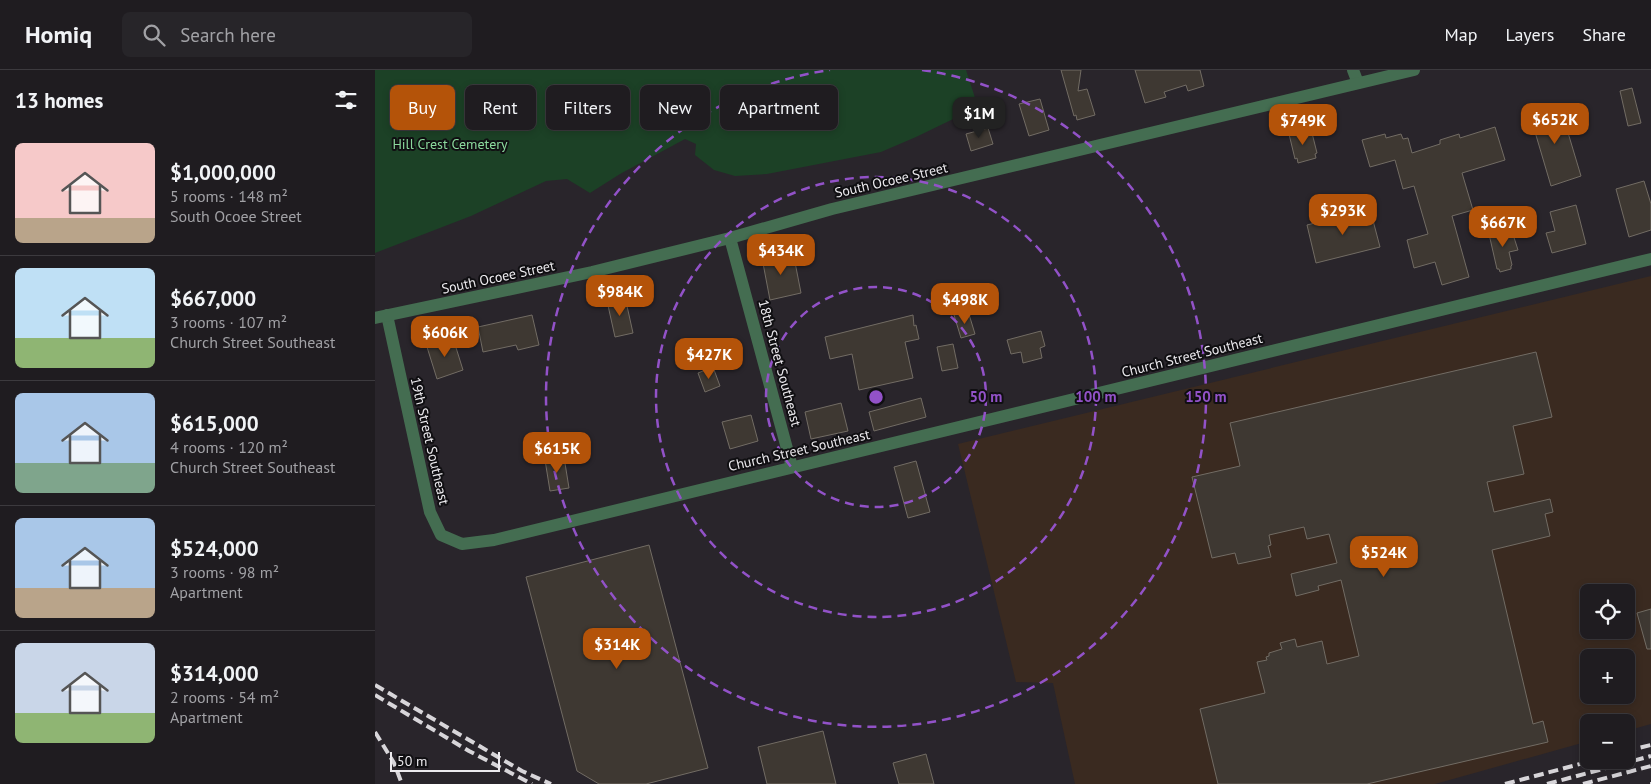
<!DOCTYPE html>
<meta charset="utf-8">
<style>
:root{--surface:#1f1c20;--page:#272529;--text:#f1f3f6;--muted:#a1a1a5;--line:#3c3a3e;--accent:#b45309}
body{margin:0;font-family:"PT Sans",sans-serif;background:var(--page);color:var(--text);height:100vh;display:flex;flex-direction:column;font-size:19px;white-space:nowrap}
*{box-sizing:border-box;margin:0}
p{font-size:16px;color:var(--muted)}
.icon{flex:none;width:28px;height:28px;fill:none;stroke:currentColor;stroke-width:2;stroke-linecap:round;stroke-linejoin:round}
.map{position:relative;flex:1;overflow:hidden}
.panel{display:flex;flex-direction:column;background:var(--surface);width:375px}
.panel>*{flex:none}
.banner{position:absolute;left:15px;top:15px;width:475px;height:45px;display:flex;gap:10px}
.controls{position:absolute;left:1205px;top:514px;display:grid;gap:10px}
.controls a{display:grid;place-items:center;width:55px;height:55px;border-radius:8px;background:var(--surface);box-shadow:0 2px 8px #0003,0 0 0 1px var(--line);font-size:25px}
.scale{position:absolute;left:15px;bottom:12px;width:110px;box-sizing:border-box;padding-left:5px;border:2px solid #eceaee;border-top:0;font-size:14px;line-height:18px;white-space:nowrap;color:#eceaee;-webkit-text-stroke:4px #100f12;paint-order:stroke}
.price{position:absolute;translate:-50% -42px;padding:0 11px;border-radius:10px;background:var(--accent);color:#fff;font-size:16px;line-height:32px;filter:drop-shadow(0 1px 2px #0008)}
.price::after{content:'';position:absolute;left:50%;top:30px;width:15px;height:11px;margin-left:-8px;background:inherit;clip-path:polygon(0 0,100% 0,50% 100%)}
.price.on{background:#222;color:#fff}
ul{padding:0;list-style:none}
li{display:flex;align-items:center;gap:15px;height:125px;padding:0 15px}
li+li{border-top:1px solid var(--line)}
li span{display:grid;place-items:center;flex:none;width:140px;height:100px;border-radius:8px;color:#555}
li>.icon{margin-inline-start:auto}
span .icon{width:60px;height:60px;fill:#fffc;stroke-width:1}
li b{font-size:21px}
h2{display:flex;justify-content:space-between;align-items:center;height:60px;padding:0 15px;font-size:21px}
.pill{padding:0 18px;border-radius:8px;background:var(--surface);box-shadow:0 2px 8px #0003,0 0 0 1px var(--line);font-size:18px;line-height:45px}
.pill.on{background:var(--accent);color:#fff}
header{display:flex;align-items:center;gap:30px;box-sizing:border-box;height:70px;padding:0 25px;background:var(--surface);border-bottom:1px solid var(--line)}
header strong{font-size:24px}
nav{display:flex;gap:28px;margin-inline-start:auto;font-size:18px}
.search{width:350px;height:45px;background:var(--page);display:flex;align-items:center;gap:12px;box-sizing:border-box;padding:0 18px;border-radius:8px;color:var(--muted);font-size:19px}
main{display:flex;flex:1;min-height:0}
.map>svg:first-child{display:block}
.industrial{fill:#3a2a20;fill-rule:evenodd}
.green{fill:#1c4126}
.building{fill:#3e3832;stroke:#726c64}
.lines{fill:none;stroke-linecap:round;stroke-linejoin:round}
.minor{stroke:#446d51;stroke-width:12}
.tertiary{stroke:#446d51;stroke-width:12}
.rail{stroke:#d7d5d9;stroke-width:4;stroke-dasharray:10 5;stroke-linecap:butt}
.ring{fill:none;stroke:#9252c8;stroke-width:2.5;stroke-dasharray:9 6}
.labels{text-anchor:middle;stroke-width:4;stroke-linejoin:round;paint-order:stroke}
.park-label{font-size:14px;fill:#8bd99d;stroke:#100f12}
.street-label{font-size:14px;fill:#eceaee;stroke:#100f12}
.centre{fill:#9252c8;stroke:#100f12;stroke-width:2.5}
.ring-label{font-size:15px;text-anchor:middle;font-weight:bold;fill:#9252c8;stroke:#100f12;stroke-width:4;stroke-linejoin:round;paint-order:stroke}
</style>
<header>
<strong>Homiq</strong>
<div class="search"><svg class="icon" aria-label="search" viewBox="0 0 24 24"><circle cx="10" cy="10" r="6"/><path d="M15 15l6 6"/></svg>Search here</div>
<nav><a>Map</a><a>Layers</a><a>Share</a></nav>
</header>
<main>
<section class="panel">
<h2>13 homes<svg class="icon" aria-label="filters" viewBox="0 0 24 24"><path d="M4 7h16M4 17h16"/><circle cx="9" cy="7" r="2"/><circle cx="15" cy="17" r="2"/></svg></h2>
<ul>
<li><span style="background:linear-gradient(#f6c9c9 75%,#b9a48a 0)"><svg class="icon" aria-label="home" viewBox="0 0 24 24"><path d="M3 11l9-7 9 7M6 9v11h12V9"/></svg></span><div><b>$1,000,000</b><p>5 rooms · 148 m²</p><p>South Ocoee Street</p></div></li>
<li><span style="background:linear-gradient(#bfe0f5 70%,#8fb573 0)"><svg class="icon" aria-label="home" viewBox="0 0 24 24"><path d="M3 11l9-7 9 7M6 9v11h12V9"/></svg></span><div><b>$667,000</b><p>3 rooms · 107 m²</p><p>Church Street Southeast</p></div></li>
<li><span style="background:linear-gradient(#a9c7e8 70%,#7fa58c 0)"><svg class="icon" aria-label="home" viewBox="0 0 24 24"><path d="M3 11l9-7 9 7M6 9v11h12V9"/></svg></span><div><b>$615,000</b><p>4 rooms · 120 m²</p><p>Church Street Southeast</p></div></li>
<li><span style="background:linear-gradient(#a9c7e8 70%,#b9a48a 0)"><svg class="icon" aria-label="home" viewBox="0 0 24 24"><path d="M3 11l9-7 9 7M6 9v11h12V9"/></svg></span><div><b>$524,000</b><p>3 rooms · 98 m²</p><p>Apartment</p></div></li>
<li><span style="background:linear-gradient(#c9d6e8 70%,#8fb573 0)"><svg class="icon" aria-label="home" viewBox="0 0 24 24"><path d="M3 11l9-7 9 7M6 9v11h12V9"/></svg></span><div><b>$314,000</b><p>2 rooms · 54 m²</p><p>Apartment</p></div></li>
</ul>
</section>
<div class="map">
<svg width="1276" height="714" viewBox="0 0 1276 714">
<rect width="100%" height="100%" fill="#29252b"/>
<path class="industrial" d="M 1276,206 L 1276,654 L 1251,661 L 1251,652 L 1214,652 L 1214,671 L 1060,714 L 700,714 L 678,613 L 641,612 L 583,374 ZM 1214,522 L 1251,522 L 1251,560 L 1214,560 ZM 1214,588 L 1251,588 L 1251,625 L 1214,625 Z"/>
<path class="green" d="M 0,0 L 591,0 L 603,37 L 541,67 L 506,82 L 392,104 L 360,106 L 339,100 L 320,85 L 321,74 L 310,69 L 245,104 L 215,123 L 192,109 L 171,111 L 96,146 L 0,183 Z"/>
<path class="building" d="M 686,0 L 706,0 L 703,21 L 712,19 L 720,45 L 702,50 L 701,45 L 699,46 Z
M 760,0 L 825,0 L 829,16 L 813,21 L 811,15 L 789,22 L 791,27 L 770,33 Z
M 1257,18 L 1266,53 L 1253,56 L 1245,21 Z
M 665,29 L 674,60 L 654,66 L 644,34 Z
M 1179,35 L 1179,38 L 1185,36 L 1206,106 L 1176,116 L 1155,45 L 1159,44 L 1158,42 Z
M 1120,57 L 1130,90 L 1087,103 L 1098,140 L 1077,146 L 1094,207 L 1067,215 L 1060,192 L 1039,198 L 1032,170 L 1053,164 L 1039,116 L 1028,119 L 1020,90 L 995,97 L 987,70 L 1010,64 L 1011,68 L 1026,64 L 1028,69 L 1033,68 L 1037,83 L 1065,74 L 1065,70 L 1084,64 L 1085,68 Z
M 613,58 L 618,74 L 596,81 L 591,64 Z
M 936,59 L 942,83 L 940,84 L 941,88 L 923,93 L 922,88 L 920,89 L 914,64 Z
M 1269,111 L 1276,134 L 1276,160 L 1254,167 L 1241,119 Z
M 1201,135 L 1211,174 L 1177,183 L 1171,163 L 1180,161 L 1175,142 Z
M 995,139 L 1005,177 L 941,193 L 932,155 Z
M 1136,158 L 1143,180 L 1134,182 L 1137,195 L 1136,196 L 1136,199 L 1125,202 L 1124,199 L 1122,199 L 1114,164 Z
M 418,182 L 426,223 L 395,230 L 387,188 Z
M 250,227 L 258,263 L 240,267 L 232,231 Z
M 593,241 L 600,264 L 586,268 L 579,245 Z
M 157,245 L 164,275 L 143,280 L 141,275 L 108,282 L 103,257 Z
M 538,245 L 539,256 L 541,255 L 544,269 L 530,272 L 538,308 L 484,320 L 477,284 L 455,289 L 450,267 Z
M 666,261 L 670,276 L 665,278 L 667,288 L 648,293 L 646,282 L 636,284 L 632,270 Z
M 78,268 L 88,300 L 62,309 L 52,277 Z
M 578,274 L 583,298 L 567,301 L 562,277 Z
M 1161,282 L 1177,347 L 1138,356 L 1149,404 L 1112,412 L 1119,442 L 1175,429 L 1178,442 L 1170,444 L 1175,466 L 1117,480 L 1158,654 L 1168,651 L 1173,672 L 992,714 L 843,714 L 825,639 L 890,623 L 882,592 L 892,590 L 891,587 L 894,586 L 894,583 L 907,579 L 905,573 L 920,569 L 922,577 L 947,571 L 952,594 L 984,586 L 966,510 L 943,516 L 944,520 L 921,526 L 916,504 L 962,493 L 954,464 L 932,469 L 929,457 L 894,465 L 896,475 L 893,476 L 896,487 L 863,494 L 860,483 L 837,488 L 817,407 L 865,396 L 855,353 Z
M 338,297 L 345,316 L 330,322 L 323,303 Z
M 546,328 L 551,347 L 499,361 L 494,342 Z
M 466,333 L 473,361 L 436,369 L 430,342 Z
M 376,345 L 383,371 L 355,379 L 347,352 Z
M 189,387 L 194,418 L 175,421 L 170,390 Z
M 541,391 L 555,442 L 533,448 L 519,397 Z
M 274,475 L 333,698 L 271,714 L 224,714 L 202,701 L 151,507 Z
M 1276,539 L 1276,579 L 1272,579 L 1262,543 Z
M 448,661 L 461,714 L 392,714 L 383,677 Z
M 551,684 L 559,714 L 524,714 L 518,693 Z"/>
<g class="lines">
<path class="minor" d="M 978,0 L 983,13
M 355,168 L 417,397
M 12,245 L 55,442 L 66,465 L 87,474 L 119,470 L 1276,189"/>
<path class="tertiary" d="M 0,248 L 217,202 L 355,168 L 457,139 L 1039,0"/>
<path class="rail" d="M 0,615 L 147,701 L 176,714
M 0,625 L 94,681 L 157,714
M 0,662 L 19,693 L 27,714
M 1251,681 L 1276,675
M 1130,714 L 1220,690
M 1172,714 L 1276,686
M 1208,714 L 1276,696
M 1275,714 L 1276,714"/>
</g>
<g class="ring">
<circle cx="501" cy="327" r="110"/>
<circle cx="501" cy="327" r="220"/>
<path d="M547 0A330 330 0 1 1 455 0"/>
</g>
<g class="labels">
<g class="park-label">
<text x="75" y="79">Hill Crest Cemetery</text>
</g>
<g class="street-label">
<text transform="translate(516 110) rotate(-13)" y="5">South Ocoee Street</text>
<text transform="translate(123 207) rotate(-12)" y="5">South Ocoee Street</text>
<text transform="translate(817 285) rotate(-14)" y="5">Church Street Southeast</text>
<text transform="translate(405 293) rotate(75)" y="5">18th Street Southeast</text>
<text transform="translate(55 371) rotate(77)" y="5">19th Street Southeast</text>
<text transform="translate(424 380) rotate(-13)" y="5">Church Street Southeast</text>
</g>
</g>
<circle cx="501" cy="327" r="8" class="centre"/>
<g class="ring-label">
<text x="611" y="332">50 m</text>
<text x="721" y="332">100 m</text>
<text x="831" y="332">150 m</text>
</g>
</svg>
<div class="controls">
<a><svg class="icon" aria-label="locate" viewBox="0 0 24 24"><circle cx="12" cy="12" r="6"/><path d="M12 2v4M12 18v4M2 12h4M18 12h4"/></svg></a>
<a>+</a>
<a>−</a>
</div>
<div class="scale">50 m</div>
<b class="price on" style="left:604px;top:69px">$1M</b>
<b class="price" style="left:1180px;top:75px">$652K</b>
<b class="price" style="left:928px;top:76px">$749K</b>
<b class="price" style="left:968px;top:166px">$293K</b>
<b class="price" style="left:1128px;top:178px">$667K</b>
<b class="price" style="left:406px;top:206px">$434K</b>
<b class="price" style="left:245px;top:247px">$984K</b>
<b class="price" style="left:590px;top:255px">$498K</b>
<b class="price" style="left:70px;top:288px">$606K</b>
<b class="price" style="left:334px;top:310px">$427K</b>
<b class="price" style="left:182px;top:404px">$615K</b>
<b class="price" style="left:1009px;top:508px">$524K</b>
<b class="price" style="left:242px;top:600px">$314K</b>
<div class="banner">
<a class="pill on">Buy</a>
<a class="pill">Rent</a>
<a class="pill">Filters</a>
<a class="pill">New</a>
<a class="pill">Apartment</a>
</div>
</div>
</main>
